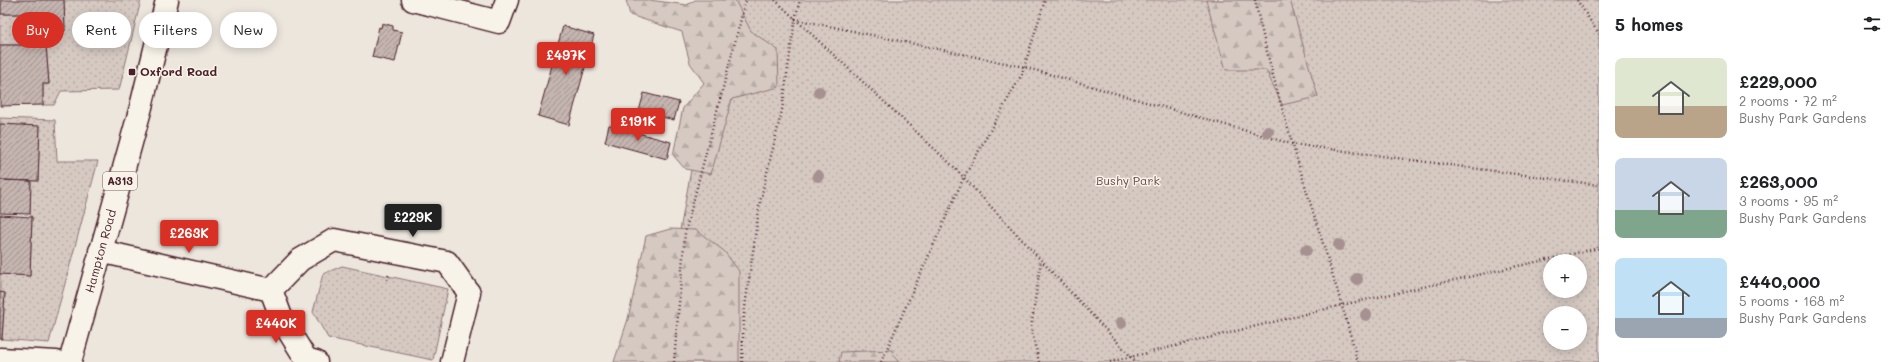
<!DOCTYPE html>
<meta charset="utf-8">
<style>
:root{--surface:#fff;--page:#f6f6f6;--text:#202124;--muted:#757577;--accent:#d93025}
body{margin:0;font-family:Mali,sans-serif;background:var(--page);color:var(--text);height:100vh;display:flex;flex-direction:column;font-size:15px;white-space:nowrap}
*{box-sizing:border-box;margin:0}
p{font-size:13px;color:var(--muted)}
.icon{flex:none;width:22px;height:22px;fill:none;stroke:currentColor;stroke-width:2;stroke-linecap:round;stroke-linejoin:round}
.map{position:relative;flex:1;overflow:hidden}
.details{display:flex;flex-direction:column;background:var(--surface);width:300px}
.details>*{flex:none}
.banner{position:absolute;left:12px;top:12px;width:380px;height:36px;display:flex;gap:8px}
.controls{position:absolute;left:1543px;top:254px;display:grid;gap:8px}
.controls a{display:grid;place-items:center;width:44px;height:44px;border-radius:50%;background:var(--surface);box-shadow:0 2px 10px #0003;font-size:20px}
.price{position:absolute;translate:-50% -34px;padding:0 9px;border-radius:4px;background:var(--accent);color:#fff;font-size:13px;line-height:26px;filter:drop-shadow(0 1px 2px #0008)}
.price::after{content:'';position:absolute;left:50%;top:24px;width:12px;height:9px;margin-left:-6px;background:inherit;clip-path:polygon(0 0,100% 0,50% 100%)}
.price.current{background:#222;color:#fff}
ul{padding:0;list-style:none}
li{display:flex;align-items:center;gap:12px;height:100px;padding:0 16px}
li span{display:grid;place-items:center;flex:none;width:112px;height:80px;border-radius:8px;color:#555}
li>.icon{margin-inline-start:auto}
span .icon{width:48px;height:48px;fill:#fffc;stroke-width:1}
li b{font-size:17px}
h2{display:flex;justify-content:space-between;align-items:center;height:48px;padding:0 16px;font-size:17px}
.chip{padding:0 14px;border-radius:18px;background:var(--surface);box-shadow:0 2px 10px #0003;font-size:14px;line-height:36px}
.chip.current{background:var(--accent);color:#fff}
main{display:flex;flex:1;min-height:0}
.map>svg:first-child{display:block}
.green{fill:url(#green-dots);stroke:#907476;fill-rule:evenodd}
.forest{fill:url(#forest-firs);stroke:#907476}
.building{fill:url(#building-hatch);stroke:#4a1f2b}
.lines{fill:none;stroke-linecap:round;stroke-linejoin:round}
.minor-casing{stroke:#4a1f2b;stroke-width:25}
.major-casing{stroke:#4a1f2b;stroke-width:25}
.path{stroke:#4a1f2b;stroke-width:2.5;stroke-dasharray:1 3;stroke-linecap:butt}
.minor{stroke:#f7f3e8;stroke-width:22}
.major{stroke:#f7f3e8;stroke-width:22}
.tree{fill:#a69090}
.poi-dot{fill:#4a1f2b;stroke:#f7f3e8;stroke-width:1.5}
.labels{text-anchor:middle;stroke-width:3;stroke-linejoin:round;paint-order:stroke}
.shield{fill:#f7f3e8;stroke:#7e5f64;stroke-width:1}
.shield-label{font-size:11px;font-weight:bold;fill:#4a1f2b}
.poi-label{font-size:12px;font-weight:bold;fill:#4a1f2b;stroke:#f7f3e8;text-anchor:start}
.park-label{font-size:12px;fill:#6d4a51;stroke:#f7f3e8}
.street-label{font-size:12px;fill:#4a1f2b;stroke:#f7f3e8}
</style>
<main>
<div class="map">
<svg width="1599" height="362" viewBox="0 0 1599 362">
<defs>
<pattern id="green-dots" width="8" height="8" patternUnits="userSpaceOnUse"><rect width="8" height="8" fill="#d5c9c2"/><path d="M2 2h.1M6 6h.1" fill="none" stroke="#b8aca7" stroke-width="1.8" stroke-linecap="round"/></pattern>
<pattern id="forest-firs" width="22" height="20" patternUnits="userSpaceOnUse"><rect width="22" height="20" fill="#d5c9c2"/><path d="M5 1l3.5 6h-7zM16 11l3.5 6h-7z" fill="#b8aca7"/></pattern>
<pattern id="building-hatch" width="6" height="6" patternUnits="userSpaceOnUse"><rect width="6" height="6" fill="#c4b5b0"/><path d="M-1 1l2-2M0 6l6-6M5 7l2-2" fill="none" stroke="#a1938f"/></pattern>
</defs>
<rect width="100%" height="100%" fill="#ece6dd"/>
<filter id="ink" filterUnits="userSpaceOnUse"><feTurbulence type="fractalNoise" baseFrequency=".025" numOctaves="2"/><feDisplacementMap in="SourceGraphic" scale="8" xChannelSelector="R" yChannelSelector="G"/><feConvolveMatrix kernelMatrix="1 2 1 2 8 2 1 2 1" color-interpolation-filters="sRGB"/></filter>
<g filter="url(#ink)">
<path class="green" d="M 0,0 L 1,14 L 27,14 L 30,33 L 65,31 L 64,0 L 141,0 L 119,90 L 61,91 L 54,105 L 43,105 L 43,84 L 49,84 L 46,45 L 0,45 Z
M 722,0 L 1599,0 L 1599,362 L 656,362 ZM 1550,261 L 1580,261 L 1580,291 L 1550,291 ZM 1550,313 L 1580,313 L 1580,343 L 1550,343 Z
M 0,118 L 55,120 L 57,161 L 98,161 L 49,343 L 2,339 L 5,293 L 0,292 L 0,274 L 30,276 L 32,217 L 30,214 L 31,181 L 38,180 L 40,127 L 0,124 Z
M 342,266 L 448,289 L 433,360 L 328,338 L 313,312 L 323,274 Z"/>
<path class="forest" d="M 626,0 L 649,0 L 687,5 L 695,0 L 735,0 L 751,31 L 778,50 L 779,87 L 732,99 L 711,174 L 685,169 L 673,155 L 683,108 L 704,83 L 690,63 L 682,32 L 630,15 Z
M 1206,0 L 1290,0 L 1318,97 L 1282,105 L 1266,70 L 1226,70 Z
M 670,229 L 696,230 L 724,251 L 739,271 L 739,362 L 614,362 L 628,319 L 646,236 Z
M 892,350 L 898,362 L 839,362 L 841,352 Z"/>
<path class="building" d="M 1,0 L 64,0 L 65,31 L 29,33 L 27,14 L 1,14 Z
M 382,23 L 393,26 L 393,30 L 402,32 L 395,62 L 372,57 L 379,27 L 381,28 Z
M 563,26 L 594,35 L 569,125 L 538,116 Z
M 0,45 L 46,45 L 49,84 L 43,84 L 43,105 L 0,106 Z
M 644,93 L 679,102 L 674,120 L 639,111 Z
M 0,124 L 40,126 L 38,181 L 0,180 Z
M 609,125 L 671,142 L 667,159 L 605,142 Z
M 0,180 L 31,181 L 30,214 L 0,213 Z
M 0,215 L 32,217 L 30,276 L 0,274 Z
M 0,292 L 5,293 L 2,339 L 0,339 Z"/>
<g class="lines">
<g class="minor-casing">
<path id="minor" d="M 413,0 L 499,22 L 507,0
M 100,251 L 271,290
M 271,290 L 300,260 L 334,240 L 447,262 L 469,293 L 452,362
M 271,290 L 283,322 L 306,359 L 316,362
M 0,359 L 56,362"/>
</g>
<g class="major-casing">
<g id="major">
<path id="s1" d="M 70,362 L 141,107 L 167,0"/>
</g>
</g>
<path class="path" d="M 775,0 L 954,167 L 1136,362
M 1255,0 C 1281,123 1325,241 1358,362
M 1577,0 L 1599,34
M 795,19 L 1024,67 L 1292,144 L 1599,185
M 387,280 L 389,273
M 674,362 L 685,233 L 746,0
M 742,362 L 744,314 L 760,202 L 782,110 L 795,19 L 800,0
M 881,362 L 964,177 L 1022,74 L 1045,0
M 1039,362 L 1031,328 L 1041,260
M 1110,362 L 1342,305 L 1599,248"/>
<use href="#minor" class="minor"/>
<use href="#major" class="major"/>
</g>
<g class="tree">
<circle cx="819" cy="92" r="6"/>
<circle cx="1268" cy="132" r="6"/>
<circle cx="818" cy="176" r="6"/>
<circle cx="1339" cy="245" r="6"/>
<circle cx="1306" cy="250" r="6"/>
<circle cx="1357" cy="279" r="6"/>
<circle cx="1366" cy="315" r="6"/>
<circle cx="1121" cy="323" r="6"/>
</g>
</g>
<rect class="poi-dot" x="128" y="68" width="8" height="8" rx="2"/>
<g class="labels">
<rect class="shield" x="103" y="172" width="34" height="18" rx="3"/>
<g class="shield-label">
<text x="120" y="185">A313</text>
</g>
<g class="poi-label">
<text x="140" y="76">Oxford Road</text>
</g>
<g class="park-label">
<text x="1128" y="185">Bushy Park</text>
</g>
<g class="street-label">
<text dy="4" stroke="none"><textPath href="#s1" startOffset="115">Hampton Road</textPath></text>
</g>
</g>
</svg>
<div class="controls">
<a>+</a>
<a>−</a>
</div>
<b class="price" style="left:566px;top:76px">£497K</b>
<b class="price" style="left:638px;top:142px">£191K</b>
<b class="price current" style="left:413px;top:238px">£229K</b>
<b class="price" style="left:189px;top:254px">£263K</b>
<b class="price" style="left:276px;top:344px">£440K</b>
<div class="banner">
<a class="chip current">Buy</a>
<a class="chip">Rent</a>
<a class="chip">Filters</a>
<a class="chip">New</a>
</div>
</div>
<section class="details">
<h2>5 homes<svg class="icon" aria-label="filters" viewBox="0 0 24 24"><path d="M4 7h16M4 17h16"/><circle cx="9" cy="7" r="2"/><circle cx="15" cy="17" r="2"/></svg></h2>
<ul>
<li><span style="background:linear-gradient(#dfe7d0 60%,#b9a48a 0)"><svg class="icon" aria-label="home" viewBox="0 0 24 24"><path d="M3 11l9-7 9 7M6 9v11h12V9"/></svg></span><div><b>£229,000</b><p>2 rooms · 72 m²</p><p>Bushy Park Gardens</p></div></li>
<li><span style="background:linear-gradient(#c9d6e8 65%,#7fa58c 0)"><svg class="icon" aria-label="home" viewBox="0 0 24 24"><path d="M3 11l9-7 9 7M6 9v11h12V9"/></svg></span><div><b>£263,000</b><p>3 rooms · 95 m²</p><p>Bushy Park Gardens</p></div></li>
<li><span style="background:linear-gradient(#bfe0f5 75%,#9aa5b1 0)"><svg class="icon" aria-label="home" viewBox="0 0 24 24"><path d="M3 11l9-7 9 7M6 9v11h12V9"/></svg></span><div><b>£440,000</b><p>5 rooms · 168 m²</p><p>Bushy Park Gardens</p></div></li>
</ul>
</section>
</main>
